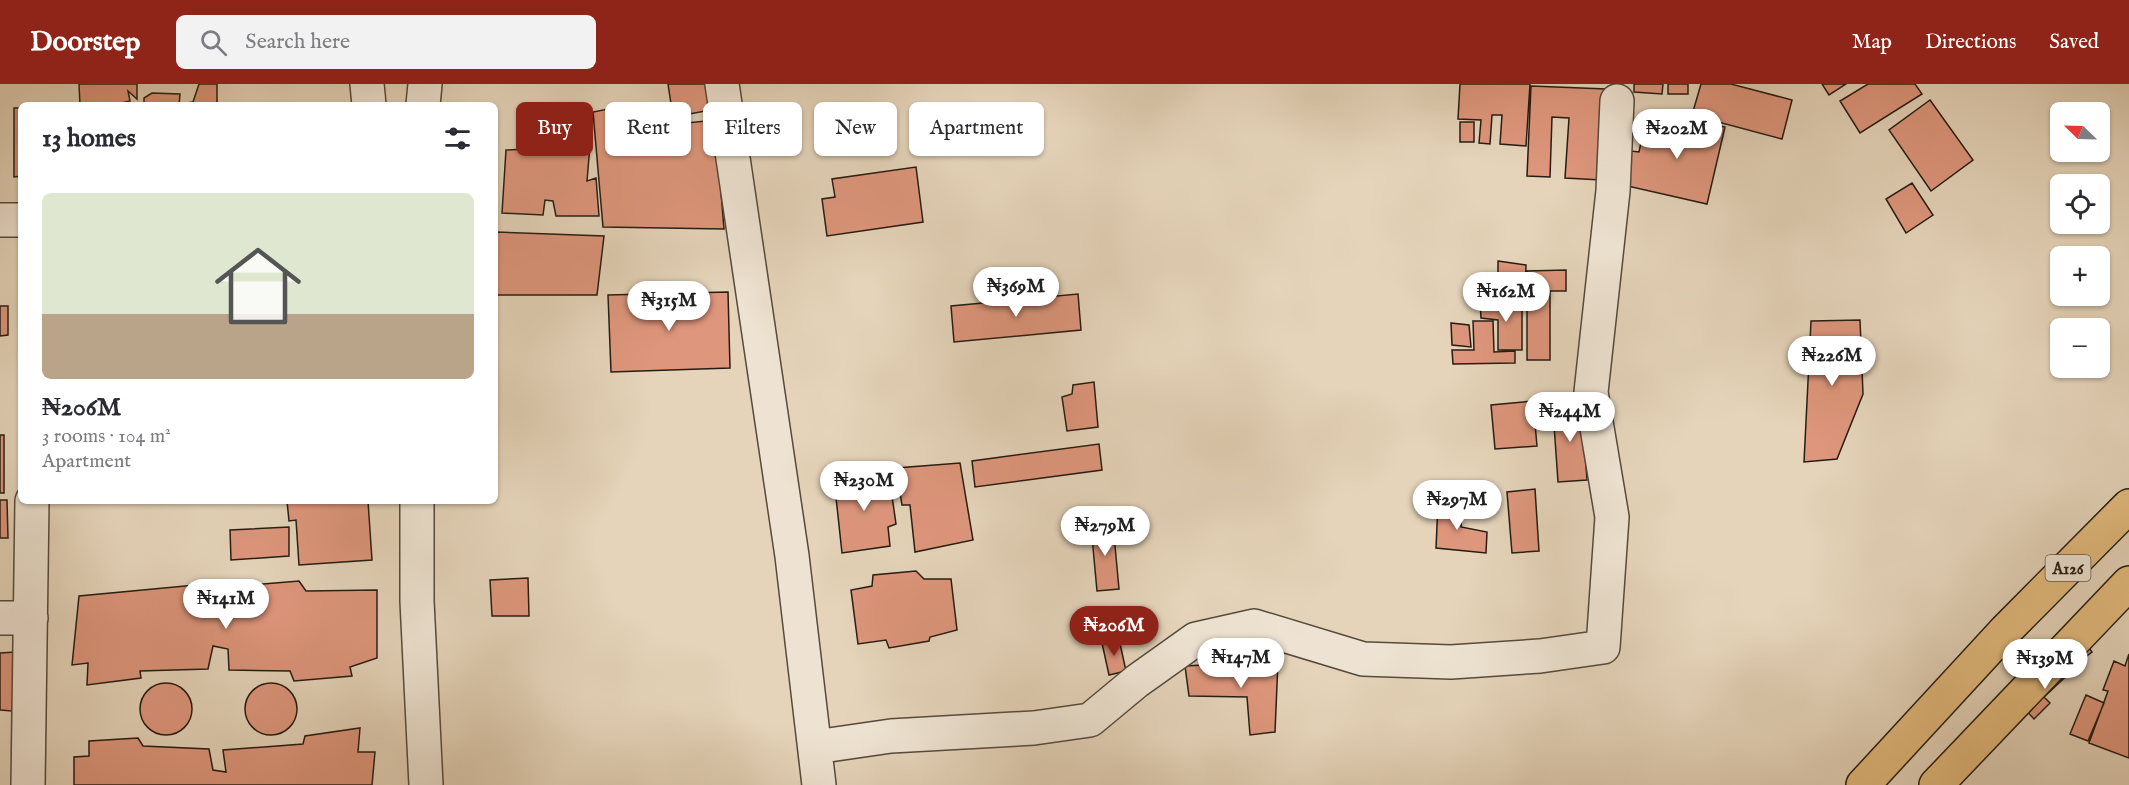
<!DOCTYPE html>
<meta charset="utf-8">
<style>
:root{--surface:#fff;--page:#f2f2f3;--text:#2b2b33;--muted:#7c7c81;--accent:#8f2418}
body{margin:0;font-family:"IM FELL English",serif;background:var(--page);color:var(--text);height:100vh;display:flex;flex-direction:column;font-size:22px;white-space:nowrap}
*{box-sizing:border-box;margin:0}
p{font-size:20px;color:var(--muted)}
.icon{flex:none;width:33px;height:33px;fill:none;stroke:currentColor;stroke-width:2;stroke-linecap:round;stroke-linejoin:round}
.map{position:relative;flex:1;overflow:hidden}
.side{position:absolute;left:18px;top:18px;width:480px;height:402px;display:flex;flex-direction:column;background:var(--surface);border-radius:9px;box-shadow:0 2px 4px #0004}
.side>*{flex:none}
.top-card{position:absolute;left:516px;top:18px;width:570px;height:54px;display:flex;gap:12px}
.needle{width:39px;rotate:293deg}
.tools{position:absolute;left:2050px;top:18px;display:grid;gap:12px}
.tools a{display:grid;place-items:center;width:60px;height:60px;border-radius:9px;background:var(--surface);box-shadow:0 2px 4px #0004;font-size:30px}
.price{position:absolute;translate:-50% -51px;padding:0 14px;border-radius:21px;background:#fff;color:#222;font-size:20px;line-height:39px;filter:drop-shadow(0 2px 3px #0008)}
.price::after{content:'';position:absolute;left:50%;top:36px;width:18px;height:14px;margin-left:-9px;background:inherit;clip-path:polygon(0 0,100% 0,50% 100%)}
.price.selected{background:var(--accent);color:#fff}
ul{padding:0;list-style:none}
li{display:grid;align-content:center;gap:12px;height:318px;padding:0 24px}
li span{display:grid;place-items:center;height:186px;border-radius:9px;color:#555}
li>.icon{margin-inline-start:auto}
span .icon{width:108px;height:108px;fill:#fffc;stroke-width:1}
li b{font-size:26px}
h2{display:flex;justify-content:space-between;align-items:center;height:72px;padding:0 24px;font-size:26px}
.tag{padding:0 21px;border-radius:9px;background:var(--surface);box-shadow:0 2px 4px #0004;font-size:21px;line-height:54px}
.tag.selected{background:var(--accent);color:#fff}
header{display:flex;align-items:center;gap:36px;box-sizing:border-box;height:84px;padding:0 30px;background:var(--accent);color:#fff}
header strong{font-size:28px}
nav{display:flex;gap:33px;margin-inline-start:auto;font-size:21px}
.search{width:420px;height:54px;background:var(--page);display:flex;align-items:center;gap:15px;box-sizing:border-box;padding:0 21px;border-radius:9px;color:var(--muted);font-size:22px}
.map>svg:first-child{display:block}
.building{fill:#de967c;stroke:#251c12;stroke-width:1.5}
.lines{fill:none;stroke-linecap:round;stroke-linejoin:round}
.minor-casing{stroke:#554a3c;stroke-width:36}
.trunk-casing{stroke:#251c12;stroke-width:36}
.minor{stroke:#eee3d2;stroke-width:33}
.trunk{stroke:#e2ba7d;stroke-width:33}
.labels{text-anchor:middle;stroke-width:4.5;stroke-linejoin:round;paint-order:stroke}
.shield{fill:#eee3d2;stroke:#61584c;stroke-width:1.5}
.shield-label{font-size:16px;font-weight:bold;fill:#251c12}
</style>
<header>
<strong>Doorstep</strong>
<div class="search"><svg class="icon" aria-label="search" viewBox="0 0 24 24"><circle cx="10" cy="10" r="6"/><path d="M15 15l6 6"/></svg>Search here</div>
<nav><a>Map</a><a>Directions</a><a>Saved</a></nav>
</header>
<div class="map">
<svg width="2129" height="701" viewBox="0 0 2129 701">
<rect width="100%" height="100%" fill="#e5d4ba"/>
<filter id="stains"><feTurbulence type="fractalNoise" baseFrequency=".00333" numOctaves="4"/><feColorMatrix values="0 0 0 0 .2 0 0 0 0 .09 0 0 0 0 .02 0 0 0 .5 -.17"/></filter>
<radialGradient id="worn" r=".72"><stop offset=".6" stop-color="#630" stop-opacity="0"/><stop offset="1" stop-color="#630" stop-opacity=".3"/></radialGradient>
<path class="building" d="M 79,0 L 137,0 L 137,15 L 128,7 L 130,17 L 113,21 L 80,21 Z
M 199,0 L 217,0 L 217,21 L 187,21 L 187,19 L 193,18 Z
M 668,0 L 707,0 L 711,26 L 673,33 Z
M 1460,0 L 1530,0 L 1526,62 L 1500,60 L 1502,31 L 1492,31 L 1490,60 L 1479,59 L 1481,36 L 1458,35 Z
M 1634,0 L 1663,0 L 1662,10 L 1634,8 Z
M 1668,0 L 1688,0 L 1688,10 L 1668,10 Z
M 1701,0 L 1731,0 L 1792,16 L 1782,55 L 1692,31 Z
M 1822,0 L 1846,0 L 1829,11 Z
M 1868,0 L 1915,0 L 1922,10 L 1860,49 L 1840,17 Z
M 1531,2 L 1606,5 L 1601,96 L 1565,94 L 1569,34 L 1552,33 L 1550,93 L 1527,92 Z
M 152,9 L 180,10 L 179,21 L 144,21 L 144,14 Z
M 1930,16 L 1973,76 L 1931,107 L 1889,46 Z
M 633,20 L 636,25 L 663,22 L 668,41 L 715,36 L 724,145 L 603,143 L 593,28 Z
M 14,24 L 21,24 L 21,92 L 14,93 Z
M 1663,29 L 1725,43 L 1707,120 L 1623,101 L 1631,67 L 1639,68 L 1642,54 L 1656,57 Z
M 1460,38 L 1474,38 L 1474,58 L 1460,58 Z
M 590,61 L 587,97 L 596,94 L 599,132 L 556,132 L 553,117 L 545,116 L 543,131 L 502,129 L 506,66 Z
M 916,83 L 923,138 L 827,152 L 822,115 L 835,113 L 832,95 Z
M 1912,99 L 1933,131 L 1906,149 L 1886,115 Z
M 497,148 L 604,152 L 597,211 L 495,211 Z
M 1498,177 L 1526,181 L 1525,214 L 1498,213 Z
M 1566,186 L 1566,207 L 1550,207 L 1550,276 L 1527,276 L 1527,187 Z
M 728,208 L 730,284 L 611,288 L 608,211 Z
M 1078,210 L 1081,246 L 954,258 L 951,222 Z
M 1480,217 L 1522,219 L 1522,266 L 1498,266 L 1498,236 L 1481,234 Z
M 0,222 L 8,222 L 8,251 L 0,252 Z
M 1860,236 L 1863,310 L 1837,375 L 1804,378 L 1811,237 Z
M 1473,237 L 1493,237 L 1494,268 L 1515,267 L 1515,279 L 1453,280 L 1452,266 L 1474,266 Z
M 1451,239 L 1469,241 L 1471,263 L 1452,261 Z
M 1094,298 L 1098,343 L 1067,347 L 1062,313 L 1072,310 L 1073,301 Z
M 1581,316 L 1587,396 L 1558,398 L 1554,341 L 1560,340 L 1558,318 Z
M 1533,317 L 1537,362 L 1495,365 L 1491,321 Z
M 0,351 L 4,351 L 4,409 L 0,409 Z
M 1099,360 L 1102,386 L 975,403 L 972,377 Z
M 960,379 L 973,456 L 915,468 L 910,421 L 902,421 L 896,384 Z
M 883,388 L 885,412 L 892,412 L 896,440 L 888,443 L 890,462 L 842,469 L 834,395 Z
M 1535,405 L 1539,467 L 1512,469 L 1507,408 Z
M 0,416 L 7,416 L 8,454 L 0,454 Z
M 287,417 L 368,417 L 372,476 L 299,481 L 296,436 L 289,437 Z
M 1463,417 L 1461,443 L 1487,448 L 1486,469 L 1436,464 L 1438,419 Z
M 1113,440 L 1119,505 L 1097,507 L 1091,442 Z
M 289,443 L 289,472 L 231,476 L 230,446 Z
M 916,487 L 924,495 L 951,495 L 957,546 L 930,553 L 929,557 L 889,564 L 886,556 L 858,560 L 851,506 L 872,502 L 873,491 Z
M 528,494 L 529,532 L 492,532 L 490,496 Z
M 299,497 L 306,507 L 377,506 L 377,574 L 350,583 L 352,592 L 294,597 L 290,587 L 229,586 L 228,565 L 213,562 L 208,585 L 140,587 L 141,594 L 87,601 L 88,579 L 72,581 L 79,512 L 217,499 L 222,507 L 228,509 L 229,503 Z
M 1119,555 L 1126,587 L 1109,591 L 1102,559 Z
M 2085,558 L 2092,568 L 2076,580 L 2069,570 Z
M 15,568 L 12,627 L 0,626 L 0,569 Z
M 2129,570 L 2129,674 L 2089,659 L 2108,607 L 2103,606 L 2114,577 L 2125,582 Z
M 2065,576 L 2074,585 L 2044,613 L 2050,619 L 2034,635 L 2020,620 Z
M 1278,577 L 1275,648 L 1250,651 L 1247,613 L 1189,612 L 1185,582 Z
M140 625a26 26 0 1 1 52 0a26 26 0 1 1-52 0Z
M245 625a26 26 0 1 1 52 0a26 26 0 1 1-52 0Z
M 2086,611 L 2104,619 L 2088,657 L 2070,650 Z
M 360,644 L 358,668 L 375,668 L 372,701 L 74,701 L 74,673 L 89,672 L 89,657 L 138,654 L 143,662 L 209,665 L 213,686 L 226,688 L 223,666 L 303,660 L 305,652 Z"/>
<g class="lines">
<g class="minor-casing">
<path id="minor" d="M 367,0 L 369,21
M 722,0 L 792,472 L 819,701
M 423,21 L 425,0
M 0,136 L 21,136
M 417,417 L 417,517 L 426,701
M 0,534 L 31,534
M 815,663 L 891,652 L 1034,644 L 1090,636 L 1137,597 L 1196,555 L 1254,542 L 1363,575 L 1451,578 L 1540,572 L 1603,563 L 1612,433 L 1591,308 L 1613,107 L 1617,17
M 28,701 L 32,417"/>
</g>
<g class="trunk-casing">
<path id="trunk" d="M 1863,701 L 2006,546 L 2129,422
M 1936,701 L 2129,499"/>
</g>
<use href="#minor" class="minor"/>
<use href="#trunk" class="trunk"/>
</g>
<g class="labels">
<rect class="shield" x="2045.5" y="471" width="45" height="26" rx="4.5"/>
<g class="shield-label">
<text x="2068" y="490">A126</text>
</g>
</g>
<rect width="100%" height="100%" filter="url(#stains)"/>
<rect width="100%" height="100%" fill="url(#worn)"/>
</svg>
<div class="tools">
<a><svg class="needle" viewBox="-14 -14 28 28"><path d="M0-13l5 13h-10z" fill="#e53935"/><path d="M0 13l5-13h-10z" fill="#7c7c81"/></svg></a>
<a><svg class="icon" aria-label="locate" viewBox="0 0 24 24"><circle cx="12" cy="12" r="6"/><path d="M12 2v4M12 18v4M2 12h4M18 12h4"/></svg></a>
<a>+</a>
<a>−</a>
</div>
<b class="price" style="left:1677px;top:76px">₦202M</b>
<b class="price" style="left:1016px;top:234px">₦369M</b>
<b class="price" style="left:1506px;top:239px">₦162M</b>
<b class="price" style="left:669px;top:248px">₦315M</b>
<b class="price" style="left:1832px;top:303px">₦226M</b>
<b class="price" style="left:1570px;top:359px">₦244M</b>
<b class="price" style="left:864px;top:428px">₦230M</b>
<b class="price" style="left:1457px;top:447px">₦297M</b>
<b class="price" style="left:1105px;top:473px">₦279M</b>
<b class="price" style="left:226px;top:546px">₦141M</b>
<b class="price selected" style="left:1114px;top:573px">₦206M</b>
<b class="price" style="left:1241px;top:605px">₦147M</b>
<b class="price" style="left:2045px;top:606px">₦139M</b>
<div class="top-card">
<a class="tag selected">Buy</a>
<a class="tag">Rent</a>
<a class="tag">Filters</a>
<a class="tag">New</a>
<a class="tag">Apartment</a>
</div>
<section class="side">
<h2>13 homes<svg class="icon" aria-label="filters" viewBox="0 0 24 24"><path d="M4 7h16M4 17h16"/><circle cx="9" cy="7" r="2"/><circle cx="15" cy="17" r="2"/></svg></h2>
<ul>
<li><span style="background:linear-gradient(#dfe7d0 65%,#b9a48a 0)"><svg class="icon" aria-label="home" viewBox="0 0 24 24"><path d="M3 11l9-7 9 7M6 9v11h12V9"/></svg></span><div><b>₦206M</b><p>3 rooms · 104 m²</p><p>Apartment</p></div></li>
</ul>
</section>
</div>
